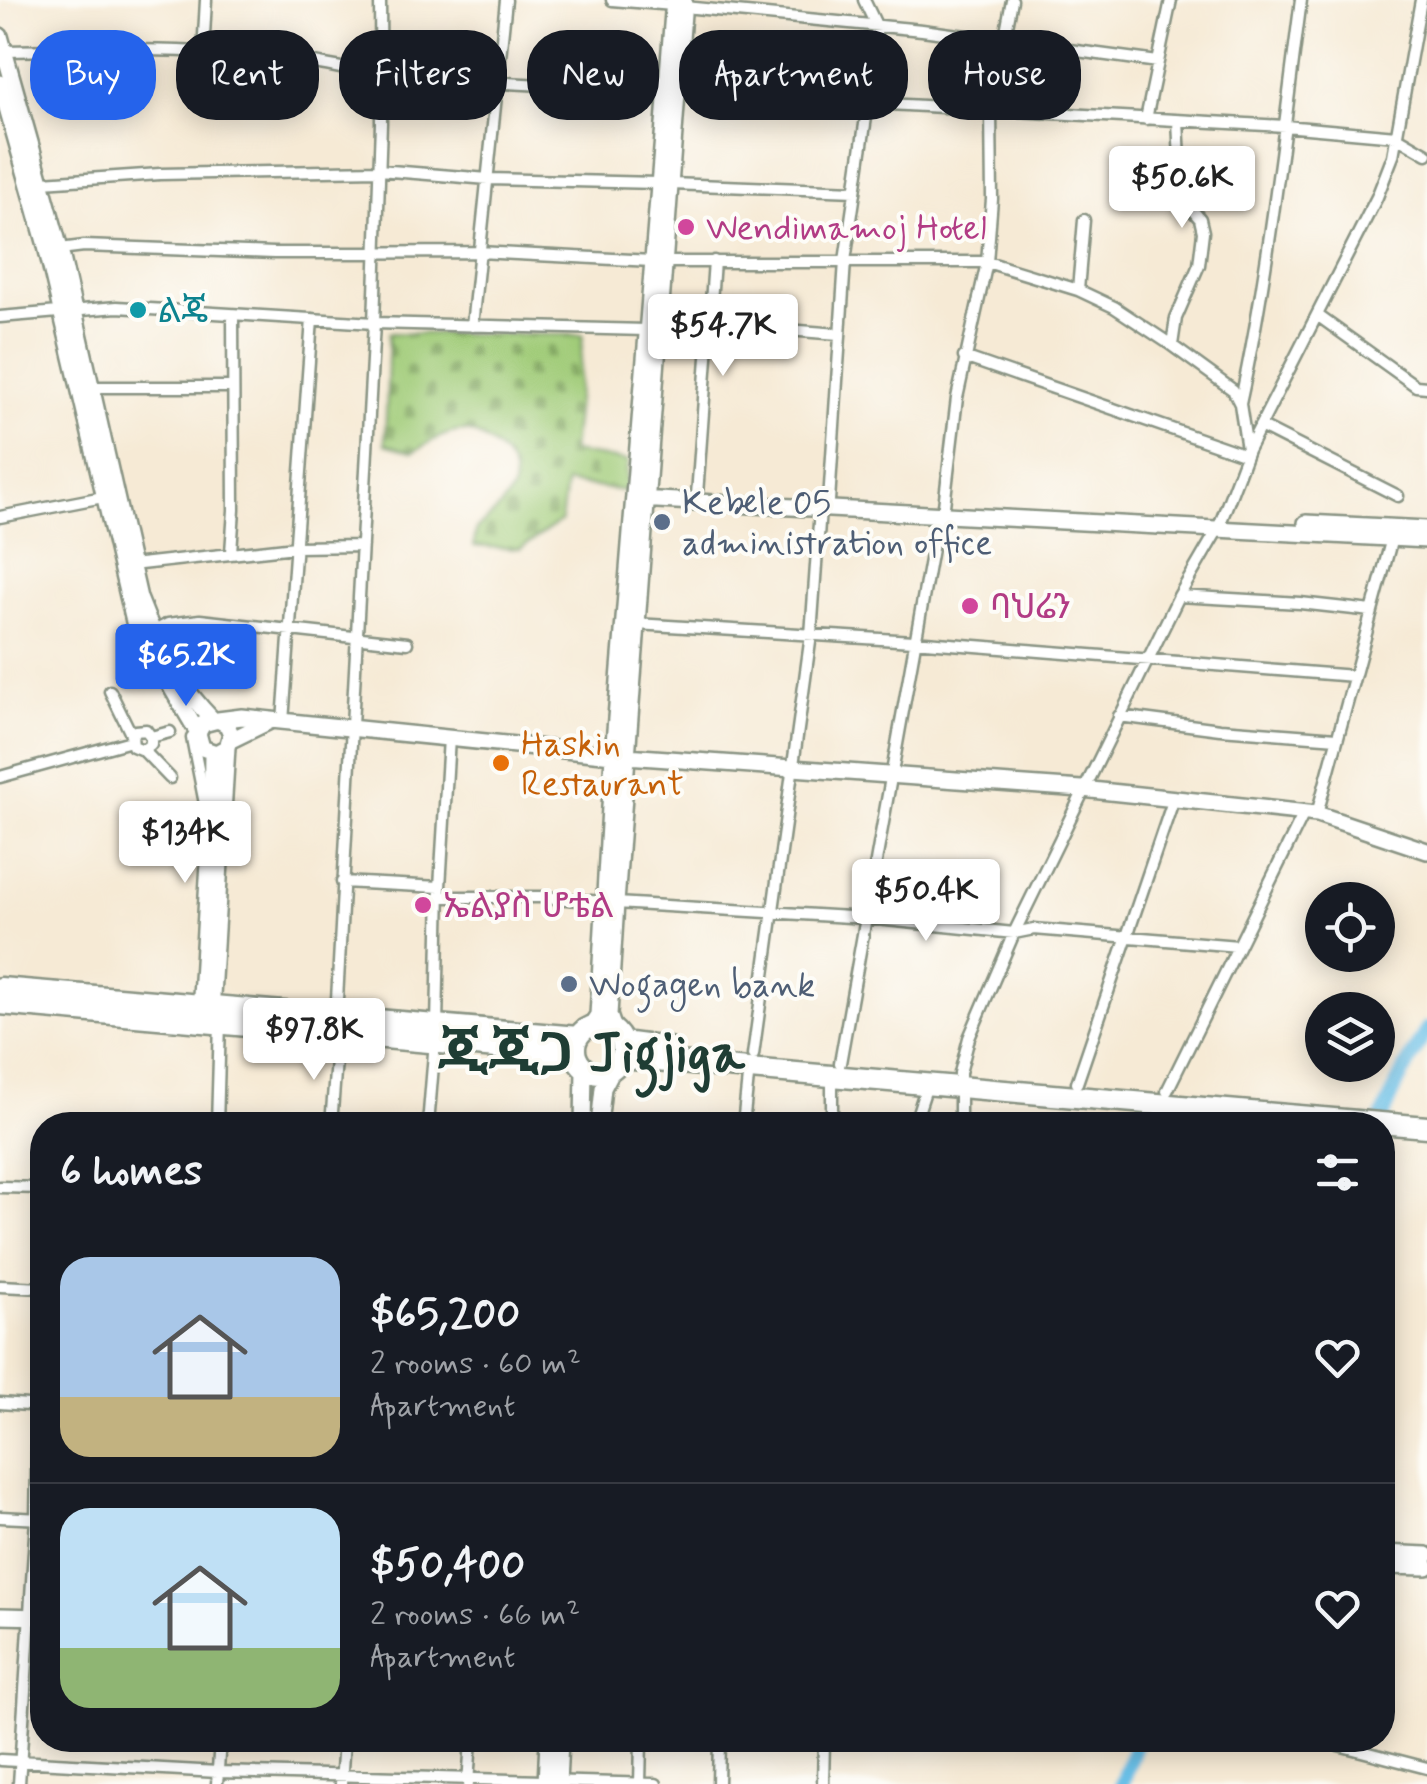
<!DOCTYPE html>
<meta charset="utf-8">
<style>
:root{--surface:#171b24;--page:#20242c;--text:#f1f3f6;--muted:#9ea1a6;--line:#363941;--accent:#2563eb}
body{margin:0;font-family:Mynerve,"Noto Sans Ethiopic",sans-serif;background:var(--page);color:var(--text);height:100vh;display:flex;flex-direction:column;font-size:38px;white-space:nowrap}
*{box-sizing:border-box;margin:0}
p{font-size:32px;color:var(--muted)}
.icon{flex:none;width:55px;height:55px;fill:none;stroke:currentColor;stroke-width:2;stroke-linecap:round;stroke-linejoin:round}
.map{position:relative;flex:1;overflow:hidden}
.side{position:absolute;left:30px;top:1112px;width:1365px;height:640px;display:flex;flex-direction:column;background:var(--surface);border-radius:40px;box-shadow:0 5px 25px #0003}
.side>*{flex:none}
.top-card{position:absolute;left:30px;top:30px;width:1368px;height:90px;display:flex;gap:20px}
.buttons{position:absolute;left:1305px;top:882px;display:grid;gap:20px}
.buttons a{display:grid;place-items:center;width:90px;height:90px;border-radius:50%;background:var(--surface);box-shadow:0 5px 25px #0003;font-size:50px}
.price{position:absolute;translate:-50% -85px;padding:0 22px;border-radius:10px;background:#fff;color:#222;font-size:32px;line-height:65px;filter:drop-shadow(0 2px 5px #0008)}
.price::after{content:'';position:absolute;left:50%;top:60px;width:30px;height:22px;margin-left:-15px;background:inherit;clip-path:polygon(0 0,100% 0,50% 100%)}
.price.selected{background:var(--accent);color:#fff}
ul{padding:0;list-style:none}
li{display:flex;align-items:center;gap:30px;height:250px;padding:0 30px}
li+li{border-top:2px solid var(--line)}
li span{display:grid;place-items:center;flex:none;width:280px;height:200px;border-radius:30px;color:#555}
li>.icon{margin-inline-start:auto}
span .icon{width:120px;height:120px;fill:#fffc;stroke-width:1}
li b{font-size:42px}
h2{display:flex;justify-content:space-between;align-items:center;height:120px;padding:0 30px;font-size:42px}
.tag{padding:0 35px;border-radius:40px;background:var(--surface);box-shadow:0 5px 25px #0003;font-size:35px;line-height:90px}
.tag.selected{background:var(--accent);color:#fff}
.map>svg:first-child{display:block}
.cemetery{fill:url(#cemetery-stones);stroke:#608456;stroke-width:2.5}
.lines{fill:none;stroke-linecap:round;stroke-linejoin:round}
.river{stroke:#6ac0e7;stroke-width:15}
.street-casing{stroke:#8a9484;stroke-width:15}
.secondary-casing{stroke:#8a9484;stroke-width:20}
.highway-casing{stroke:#8a9484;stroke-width:25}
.street{stroke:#fff;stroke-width:10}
.secondary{stroke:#fff;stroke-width:15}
.highway{stroke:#fff;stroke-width:20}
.hotel-dot{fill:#d1479c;stroke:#fdfcf7;stroke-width:4}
.culture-dot{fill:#0f9aa8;stroke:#fdfcf7;stroke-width:4}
.service-dot{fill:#5c6f8a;stroke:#fdfcf7;stroke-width:4}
.food-dot{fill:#e8710a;stroke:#fdfcf7;stroke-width:4}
.labels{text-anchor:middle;stroke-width:8;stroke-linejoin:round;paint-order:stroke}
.hotel-label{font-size:35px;fill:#b23c85;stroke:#fdfcf7;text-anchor:start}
.culture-label{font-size:35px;fill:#0d838f;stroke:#fdfcf7;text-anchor:start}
.service-label{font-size:35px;fill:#4e5e75;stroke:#fdfcf7;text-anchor:start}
.food-label{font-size:35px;fill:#c56008;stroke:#fdfcf7;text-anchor:start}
.town-label{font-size:55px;font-weight:bold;fill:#1f3d34;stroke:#fdfcf7}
</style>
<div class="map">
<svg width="1427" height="1784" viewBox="0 0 1427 1784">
<defs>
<pattern id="cemetery-stones" width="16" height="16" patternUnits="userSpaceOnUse" patternTransform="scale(2.5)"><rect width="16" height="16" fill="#a1cc79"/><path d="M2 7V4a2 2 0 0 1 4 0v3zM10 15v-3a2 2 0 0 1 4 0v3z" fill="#83a764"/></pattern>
</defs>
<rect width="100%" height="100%" fill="#fdfcf7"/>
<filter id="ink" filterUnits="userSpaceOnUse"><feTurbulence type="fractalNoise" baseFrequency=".01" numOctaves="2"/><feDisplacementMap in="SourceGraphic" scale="20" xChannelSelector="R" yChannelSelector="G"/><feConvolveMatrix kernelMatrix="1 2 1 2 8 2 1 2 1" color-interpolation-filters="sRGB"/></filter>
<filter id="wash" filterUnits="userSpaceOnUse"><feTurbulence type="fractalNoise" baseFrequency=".0048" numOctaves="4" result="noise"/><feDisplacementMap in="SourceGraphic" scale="40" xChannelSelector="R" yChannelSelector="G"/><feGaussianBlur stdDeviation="2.25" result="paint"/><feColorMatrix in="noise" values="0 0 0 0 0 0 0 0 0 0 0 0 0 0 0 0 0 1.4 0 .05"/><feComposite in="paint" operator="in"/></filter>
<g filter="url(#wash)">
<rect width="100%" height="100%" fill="#f6ead5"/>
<path class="cemetery" d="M 389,333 L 583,335 L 572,452 L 628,461 L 626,491 L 566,483 L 561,521 L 520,549 L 474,546 L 476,529 C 508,504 535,476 491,444 C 483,438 474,431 463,431 C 445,432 428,443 413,452 L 385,444 Z"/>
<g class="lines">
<path class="river" d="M 1379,1125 L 1398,1082 L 1427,1029
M 1122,1784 L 1137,1740"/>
</g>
</g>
<g filter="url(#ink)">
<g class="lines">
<g class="street-casing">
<path id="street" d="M 612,0 L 673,5
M 684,7 L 922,30 L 1158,62
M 1004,42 L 1012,0
M 5,51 C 99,49 195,48 289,59 C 320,63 350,70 380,76 L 1285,126 L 1396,136 L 1427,154
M 203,53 L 206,0
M 1146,119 L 1171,0
M 43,182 L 160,174 L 379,170 L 488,179 L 658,183
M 671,184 L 855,191
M 60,249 L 84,246 L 274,253 L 479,252 L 652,261
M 664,262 L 987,262 L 1078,290 L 1114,307 L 1167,342 L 1233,390 L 1240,404 L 1247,449
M 1078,290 L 1084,220
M 1317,315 L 1416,386 L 1427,387
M 0,317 L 117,307 L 374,323 L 646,330
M 708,324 L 839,334
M 472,326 L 506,0
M 1172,345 L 1176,318 L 1199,265 L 1203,232 L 1200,219 L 1182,198 L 1178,121
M 964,357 L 1246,455
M 90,387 L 232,387
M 1240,404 C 1269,271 1283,135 1301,0
M 1260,426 L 1398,496
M 697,495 L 714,261
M 829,501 L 845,261 L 876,49 L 876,25 L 864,0
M 0,517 L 103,497
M 231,552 L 234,510 L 233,315
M 131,565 L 295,547 L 362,546
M 1179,596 L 1300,603 L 1372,611
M 636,624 L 913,641 L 1354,676
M 152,632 L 168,624 L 200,620 L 407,643
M 110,691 L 132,736 L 133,746 L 143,750 L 151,744 L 151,737 L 146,730 L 135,731 L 132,736
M 1119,716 L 1220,729 L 1337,738
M 283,722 L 312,319
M 151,737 L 170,732
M 192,738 L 208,819
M 143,750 L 170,778
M 0,777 L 131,741
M 1317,814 L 1392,538
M 342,882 L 440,887
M 440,897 L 542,897 L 603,902
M 616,903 L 866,918 L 1014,933 L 1034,929 L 1238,946
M 336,1018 L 374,323 L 381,123 L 380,0
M 437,1026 L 440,887 L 449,738
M 753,1055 L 811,635 L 820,509
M 840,1063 L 938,515 L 944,506 L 957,398 L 987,262 L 992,199 L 991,110
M 1077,1083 L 1173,801
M 1167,1091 L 1304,813
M 217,1125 L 220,1022
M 331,1125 L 338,1033
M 428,1125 L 435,1041
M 743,1125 L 749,1068
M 832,1125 L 832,1076
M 914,1125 L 927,1085
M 960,1125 L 960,1073 L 969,1038 L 1014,933 L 1179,596 L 1218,529 L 1248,450 L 1377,197 L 1393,156 L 1421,0
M 0,1187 L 42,1188
M 0,1286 L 42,1288
M 0,1403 L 42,1406
M 0,1517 L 42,1519
M 1319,1740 L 1427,1768
M 0,1760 L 218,1772 L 656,1784
M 19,1784 L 36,1519 L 38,1406 L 42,1351
M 217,1784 L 220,1740
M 341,1784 L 344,1740
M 468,1784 L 471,1740
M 640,1784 L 641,1740
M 718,1784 L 719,1740
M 823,1784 L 824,1740"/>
</g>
<g class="secondary-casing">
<path id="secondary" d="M 0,36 L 60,249 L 139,598 C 156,643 178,685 213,720
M 0,83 L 45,242 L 135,626 L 198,733
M 638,499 L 1427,540
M 1306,523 L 1427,529
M 218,720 L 242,717 L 613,755 L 1082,789 L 1317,814 L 1427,851
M 231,740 L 270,721
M 211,1012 L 227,747 L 231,734 L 227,725 L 218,720 L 203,724 L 198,733 L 202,748 L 216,753 L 227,747
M 200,1013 L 211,829 L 212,753
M 590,1027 L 598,1015 L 613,755 L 674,0
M 615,1032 L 609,1015 L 616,903 L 684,0
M 583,1125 L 584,1069
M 599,1125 L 603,1088 L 613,1069
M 1382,1553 L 1427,1555
M 1382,1566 L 1427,1567
M 0,1616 L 42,1617
M 546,1784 L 548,1740
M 558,1784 L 560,1740"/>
</g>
<g class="highway-casing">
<path id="highway" d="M 0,988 L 578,1037
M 0,1004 L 575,1055
M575 1049a24 24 0 1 1 48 0a24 24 0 1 1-48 0Z
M 622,1042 L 668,1048
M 621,1058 L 1427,1127"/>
</g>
<use href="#street" class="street"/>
<use href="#secondary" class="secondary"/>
<use href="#highway" class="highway"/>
</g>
</g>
<g class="hotel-dot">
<circle cx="686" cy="227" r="10"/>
<circle cx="970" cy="606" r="10"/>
<circle cx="423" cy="905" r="10"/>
</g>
<circle class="culture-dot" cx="138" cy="310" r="10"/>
<g class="service-dot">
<circle cx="662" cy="522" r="10"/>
<circle cx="569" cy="984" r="10"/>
</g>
<circle class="food-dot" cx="501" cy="763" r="10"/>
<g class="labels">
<g class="hotel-label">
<text x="706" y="239">Wendimamoj Hotel</text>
<text x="990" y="618">ባህሬን</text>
<text x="443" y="917">ኤልያስ ሆቴል</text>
</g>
<g class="culture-label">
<text x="158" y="322">ልጄ</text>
</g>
<g class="service-label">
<text x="682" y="514">Kebele 05<tspan x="682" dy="40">administration office</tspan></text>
<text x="589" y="996">Wogagen bank</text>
</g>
<g class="food-label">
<text x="521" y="755">Haskin<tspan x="521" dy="40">Restaurant</tspan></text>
</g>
<g class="town-label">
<text x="591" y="1071">ጂጂጋ Jigjiga</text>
</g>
</g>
</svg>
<div class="buttons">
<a><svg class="icon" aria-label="locate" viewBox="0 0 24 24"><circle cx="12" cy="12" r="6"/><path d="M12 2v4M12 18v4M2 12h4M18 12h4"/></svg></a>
<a><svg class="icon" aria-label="layers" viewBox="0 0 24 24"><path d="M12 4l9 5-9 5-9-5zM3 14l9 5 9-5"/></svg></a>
</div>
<b class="price" style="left:1182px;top:231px">$50.6K</b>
<b class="price" style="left:723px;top:379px">$54.7K</b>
<b class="price selected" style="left:186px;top:709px">$65.2K</b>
<b class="price" style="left:185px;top:886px">$134K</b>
<b class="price" style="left:926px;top:944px">$50.4K</b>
<b class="price" style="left:314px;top:1083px">$97.8K</b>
<div class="top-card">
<a class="tag selected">Buy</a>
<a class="tag">Rent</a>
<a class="tag">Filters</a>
<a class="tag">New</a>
<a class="tag">Apartment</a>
<a class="tag">House</a>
</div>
<section class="side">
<h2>6 homes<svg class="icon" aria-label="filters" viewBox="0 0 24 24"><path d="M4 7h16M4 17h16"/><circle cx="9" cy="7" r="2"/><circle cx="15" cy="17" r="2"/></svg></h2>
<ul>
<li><span style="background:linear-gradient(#a9c7e8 70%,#c2b280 0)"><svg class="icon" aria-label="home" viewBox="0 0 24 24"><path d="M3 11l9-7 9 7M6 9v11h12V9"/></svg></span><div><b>$65,200</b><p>2 rooms · 60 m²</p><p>Apartment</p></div><svg class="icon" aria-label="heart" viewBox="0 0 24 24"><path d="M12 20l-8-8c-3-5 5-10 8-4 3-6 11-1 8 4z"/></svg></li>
<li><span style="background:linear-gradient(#bfe0f5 70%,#8fb573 0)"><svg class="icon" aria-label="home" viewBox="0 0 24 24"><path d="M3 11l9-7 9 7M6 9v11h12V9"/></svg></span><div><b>$50,400</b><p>2 rooms · 66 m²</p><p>Apartment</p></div><svg class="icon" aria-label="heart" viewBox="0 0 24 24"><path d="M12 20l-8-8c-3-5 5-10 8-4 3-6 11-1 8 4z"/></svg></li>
</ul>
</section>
</div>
